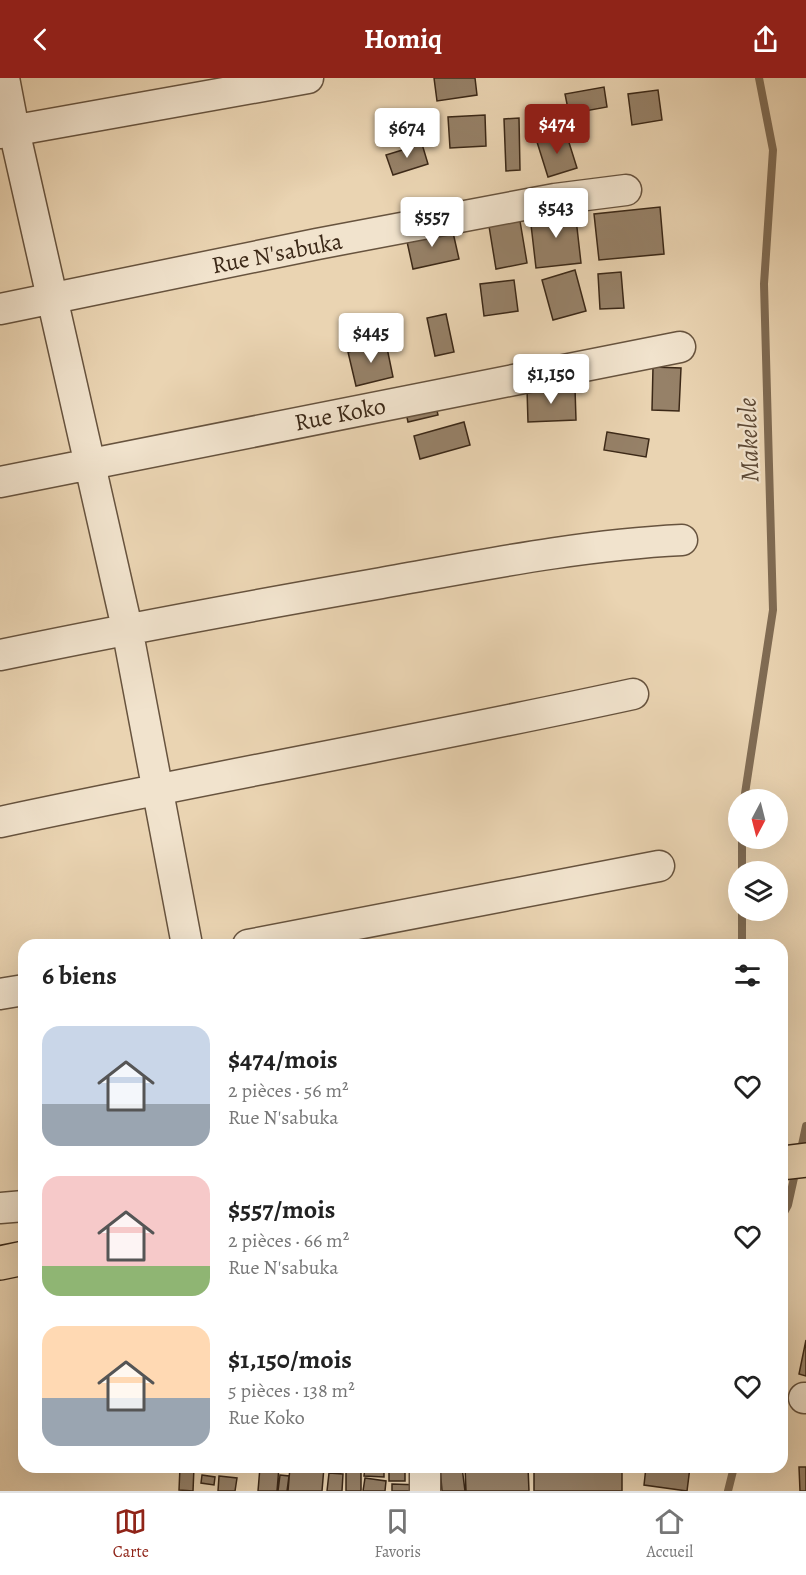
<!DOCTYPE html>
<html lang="fr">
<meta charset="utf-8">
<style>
:root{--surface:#fff;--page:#f2f2f2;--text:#222;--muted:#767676;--line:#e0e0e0;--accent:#8f2418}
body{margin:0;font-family:Alegreya,serif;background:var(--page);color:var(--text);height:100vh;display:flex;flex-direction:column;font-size:22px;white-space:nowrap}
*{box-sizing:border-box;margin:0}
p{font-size:20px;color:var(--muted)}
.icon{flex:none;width:33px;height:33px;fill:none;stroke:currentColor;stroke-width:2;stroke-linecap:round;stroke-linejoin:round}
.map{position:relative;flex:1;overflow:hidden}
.sheet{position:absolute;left:18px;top:861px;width:770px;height:534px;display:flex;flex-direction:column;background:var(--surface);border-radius:18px;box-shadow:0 6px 24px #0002}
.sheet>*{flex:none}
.needle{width:39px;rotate:187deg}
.fabs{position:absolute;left:728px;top:711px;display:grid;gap:12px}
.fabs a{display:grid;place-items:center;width:60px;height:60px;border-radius:50%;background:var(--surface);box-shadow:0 6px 24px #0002;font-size:30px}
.price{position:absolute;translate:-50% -51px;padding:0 14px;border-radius:6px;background:#fff;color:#222;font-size:20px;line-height:39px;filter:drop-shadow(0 2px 3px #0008)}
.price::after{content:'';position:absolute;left:50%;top:36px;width:18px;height:14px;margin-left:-9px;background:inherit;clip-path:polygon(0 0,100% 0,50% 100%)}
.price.current{background:var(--accent);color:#fff}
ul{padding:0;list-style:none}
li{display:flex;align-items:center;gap:18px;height:150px;padding:0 24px}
li span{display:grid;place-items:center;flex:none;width:168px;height:120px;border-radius:18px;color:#555}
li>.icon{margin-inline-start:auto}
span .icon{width:72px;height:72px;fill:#fffc;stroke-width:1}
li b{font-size:26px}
h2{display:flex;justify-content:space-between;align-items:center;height:72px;padding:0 24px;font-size:26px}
header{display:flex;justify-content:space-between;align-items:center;height:78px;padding:0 24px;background:var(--accent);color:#fff;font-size:27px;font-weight:700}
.menu{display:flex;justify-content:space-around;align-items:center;height:84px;border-top:2px solid var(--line);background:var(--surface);font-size:16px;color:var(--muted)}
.menu a{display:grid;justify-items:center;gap:3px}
.menu .current{color:var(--accent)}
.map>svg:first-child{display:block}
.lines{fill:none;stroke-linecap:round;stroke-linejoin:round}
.stream{stroke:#806c54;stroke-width:8}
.building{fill:#968168;stroke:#3b2817;stroke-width:1.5}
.minor-casing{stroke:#67533e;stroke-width:33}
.major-casing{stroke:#3b2817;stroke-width:36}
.minor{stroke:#f1e3cd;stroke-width:30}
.major{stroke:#ead4b2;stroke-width:33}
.labels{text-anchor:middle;stroke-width:4.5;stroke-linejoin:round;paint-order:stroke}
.street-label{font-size:24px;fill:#3b2817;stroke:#f1e3cd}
.water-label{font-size:26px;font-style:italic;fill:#5e4a36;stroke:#f1e3cd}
</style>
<header><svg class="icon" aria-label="back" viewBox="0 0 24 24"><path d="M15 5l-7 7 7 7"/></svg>Homiq<svg class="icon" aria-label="share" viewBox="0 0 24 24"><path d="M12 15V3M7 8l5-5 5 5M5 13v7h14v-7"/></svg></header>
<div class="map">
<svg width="806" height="1413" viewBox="0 0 806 1413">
<rect width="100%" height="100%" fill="#ead4b2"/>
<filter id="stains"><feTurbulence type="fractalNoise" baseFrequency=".00333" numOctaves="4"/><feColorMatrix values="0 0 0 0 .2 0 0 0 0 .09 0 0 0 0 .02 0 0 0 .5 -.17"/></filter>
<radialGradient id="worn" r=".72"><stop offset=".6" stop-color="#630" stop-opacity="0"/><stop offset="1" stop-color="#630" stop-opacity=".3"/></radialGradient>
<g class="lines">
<path class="stream" d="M 744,722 L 773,532 L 764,206 L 773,72 L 759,0
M 742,794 L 742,760
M 742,867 L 742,832
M 800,1076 L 806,1048
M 782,1138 L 788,1127 L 796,1091
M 728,1413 L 734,1389"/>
</g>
<path class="building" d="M 434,0 L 475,0 L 477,17 L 437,23 Z
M 604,9 L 607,29 L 569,36 L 565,16 Z
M 658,12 L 662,42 L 632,47 L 628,16 Z
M 485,37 L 486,68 L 450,70 L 448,39 Z
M 519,40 L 520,92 L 506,93 L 504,41 Z
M 566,55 L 577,90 L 548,99 L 537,64 Z
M 422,66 L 428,86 L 393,97 L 386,77 Z
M 660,129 L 664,176 L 599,182 L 594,136 Z
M 575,132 L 581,185 L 536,190 L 530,138 Z
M 519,137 L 527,185 L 496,191 L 488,142 Z
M 452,150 L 459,181 L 413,191 L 406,159 Z
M 575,192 L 586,233 L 553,242 L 542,202 Z
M 621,194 L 624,230 L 600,231 L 598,196 Z
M 514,202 L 518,233 L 484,238 L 480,206 Z
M 446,236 L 454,274 L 435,278 L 427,240 Z
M 386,265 L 393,299 L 356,308 L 348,274 Z
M 653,289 L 681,290 L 679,333 L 652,332 Z
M 575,310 L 576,342 L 528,344 L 527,311 Z
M 435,324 L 438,337 L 408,344 L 405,330 Z
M 464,344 L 470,367 L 420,381 L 414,358 Z
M 607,354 L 649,361 L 646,379 L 604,372 Z
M 806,1262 L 806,1298 L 799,1296 Z
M 180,1389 L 194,1389 L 193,1413 L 179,1412 Z
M 260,1389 L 279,1389 L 277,1413 L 258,1413 Z
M 290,1389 L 324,1389 L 322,1413 L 288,1413 Z
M 346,1389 L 361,1389 L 361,1413 L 346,1413 Z
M 365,1389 L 384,1389 L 384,1399 L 364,1398 Z
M 389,1389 L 405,1389 L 405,1403 L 389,1403 Z
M 440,1389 L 462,1389 L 465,1413 L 442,1413 Z
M 465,1389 L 528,1389 L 529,1413 L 466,1413 Z
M 534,1389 L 622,1389 L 622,1413 L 534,1413 Z
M 646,1389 L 690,1389 L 687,1413 L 644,1407 Z
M 799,1389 L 806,1389 L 806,1413 L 800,1413 Z
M 329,1395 L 343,1396 L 342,1413 L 327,1413 Z
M 202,1397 L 215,1399 L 214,1407 L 201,1405 Z
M 280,1397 L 289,1398 L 287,1413 L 278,1413 Z
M 219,1398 L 237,1400 L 235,1413 L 218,1413 Z
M 365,1400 L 386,1403 L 385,1413 L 363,1413 Z
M 392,1406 L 420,1407 L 420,1413 L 392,1413 Z"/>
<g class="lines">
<g class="minor-casing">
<path id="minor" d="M 4,0 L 14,52 L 127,550 L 187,867
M 0,55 L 308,0
M 0,231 L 317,166 L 555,121 L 626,112
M 0,404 L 680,269
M 0,577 C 125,551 250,528 376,506 C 478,488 579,467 682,462
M 0,744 C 210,699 422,662 633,616
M 248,867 L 659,788
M 0,916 L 24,912
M 0,1130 L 24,1128
M 804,1320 L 806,1320
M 425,1413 L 425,1389"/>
</g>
<g class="major-casing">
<path id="major" d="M 782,1085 L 806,1082
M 0,1185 L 24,1180"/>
</g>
<use href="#minor" class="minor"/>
<use href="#major" class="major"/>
</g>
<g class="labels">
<g class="street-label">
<text transform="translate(277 175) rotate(-11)" y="8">Rue N'sabuka</text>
<text transform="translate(340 336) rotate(-11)" y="8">Rue Koko</text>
</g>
<g class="water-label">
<text transform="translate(748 362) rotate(-92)" y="9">Makelele</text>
</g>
</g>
<rect width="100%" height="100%" filter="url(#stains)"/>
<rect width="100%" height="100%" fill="url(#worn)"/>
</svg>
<div class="fabs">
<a><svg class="needle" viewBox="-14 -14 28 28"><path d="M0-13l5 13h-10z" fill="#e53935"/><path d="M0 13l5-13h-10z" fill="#767676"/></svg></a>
<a><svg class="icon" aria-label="layers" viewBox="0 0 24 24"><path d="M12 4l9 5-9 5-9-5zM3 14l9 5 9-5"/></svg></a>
</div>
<b class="price current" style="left:557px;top:77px">$474</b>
<b class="price" style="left:407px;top:81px">$674</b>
<b class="price" style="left:556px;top:161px">$543</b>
<b class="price" style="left:432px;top:170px">$557</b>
<b class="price" style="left:371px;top:286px">$445</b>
<b class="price" style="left:551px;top:327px">$1,150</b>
<section class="sheet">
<h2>6 biens<svg class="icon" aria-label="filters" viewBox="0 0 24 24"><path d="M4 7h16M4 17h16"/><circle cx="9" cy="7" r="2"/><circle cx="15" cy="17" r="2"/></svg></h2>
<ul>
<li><span style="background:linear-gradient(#c9d6e8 65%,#9aa5b1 0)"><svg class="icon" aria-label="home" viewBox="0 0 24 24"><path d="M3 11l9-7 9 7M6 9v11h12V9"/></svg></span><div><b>$474/mois</b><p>2 pièces · 56 m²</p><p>Rue N'sabuka</p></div><svg class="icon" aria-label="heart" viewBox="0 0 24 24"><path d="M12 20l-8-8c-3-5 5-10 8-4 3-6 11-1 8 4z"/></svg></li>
<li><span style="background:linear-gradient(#f6c9c9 75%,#8fb573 0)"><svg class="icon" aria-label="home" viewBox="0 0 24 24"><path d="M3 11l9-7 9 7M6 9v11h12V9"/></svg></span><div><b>$557/mois</b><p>2 pièces · 66 m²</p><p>Rue N'sabuka</p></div><svg class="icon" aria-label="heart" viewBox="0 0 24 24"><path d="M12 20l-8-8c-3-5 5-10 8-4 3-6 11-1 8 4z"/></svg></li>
<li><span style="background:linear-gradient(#ffd9b3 60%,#9aa5b1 0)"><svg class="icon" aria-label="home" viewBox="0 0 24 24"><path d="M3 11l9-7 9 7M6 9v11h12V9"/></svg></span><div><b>$1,150/mois</b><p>5 pièces · 138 m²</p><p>Rue Koko</p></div><svg class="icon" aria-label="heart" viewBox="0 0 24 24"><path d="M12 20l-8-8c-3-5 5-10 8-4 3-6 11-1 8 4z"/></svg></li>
</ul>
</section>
</div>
<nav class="menu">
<a class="current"><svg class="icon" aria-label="map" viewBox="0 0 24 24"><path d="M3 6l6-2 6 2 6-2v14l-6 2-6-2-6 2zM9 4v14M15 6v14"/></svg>Carte</a>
<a><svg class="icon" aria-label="saved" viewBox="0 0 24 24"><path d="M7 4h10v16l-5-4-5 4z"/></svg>Favoris</a>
<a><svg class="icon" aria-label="home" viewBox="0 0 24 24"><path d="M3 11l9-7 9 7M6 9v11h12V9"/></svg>Accueil</a>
</nav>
